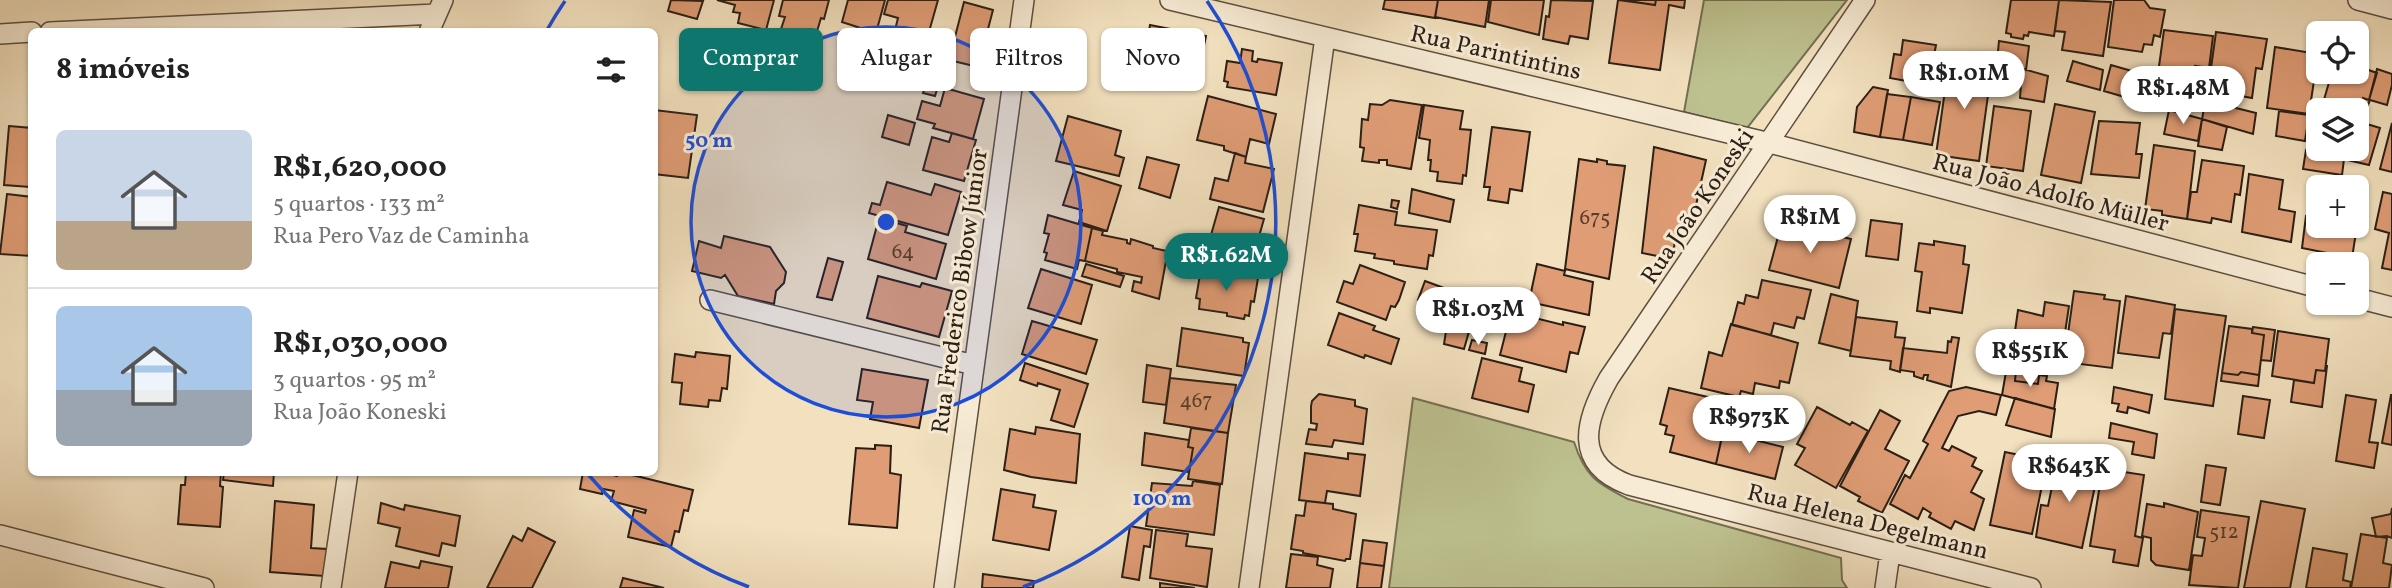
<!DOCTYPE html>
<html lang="pt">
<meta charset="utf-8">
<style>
:root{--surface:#fff;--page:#f6f6f6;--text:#222;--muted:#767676;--line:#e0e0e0;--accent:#0f766e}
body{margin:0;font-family:Vollkorn,serif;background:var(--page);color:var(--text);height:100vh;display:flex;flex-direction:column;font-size:26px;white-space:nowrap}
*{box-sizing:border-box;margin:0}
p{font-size:23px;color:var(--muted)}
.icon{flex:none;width:38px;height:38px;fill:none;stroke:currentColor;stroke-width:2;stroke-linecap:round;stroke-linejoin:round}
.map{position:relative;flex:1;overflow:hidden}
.panel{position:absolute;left:28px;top:28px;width:630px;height:448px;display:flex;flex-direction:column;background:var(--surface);border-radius:10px;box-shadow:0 2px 5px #0004}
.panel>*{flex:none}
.top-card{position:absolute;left:679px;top:28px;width:665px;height:63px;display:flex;gap:14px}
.fabs{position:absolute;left:2306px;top:21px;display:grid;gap:14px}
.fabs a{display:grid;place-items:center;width:63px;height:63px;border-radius:10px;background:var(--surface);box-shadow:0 2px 5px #0004;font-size:35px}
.price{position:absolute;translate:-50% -60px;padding:0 16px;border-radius:24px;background:#fff;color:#222;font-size:23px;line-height:46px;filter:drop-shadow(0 2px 4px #0008)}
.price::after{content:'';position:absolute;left:50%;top:42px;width:21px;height:16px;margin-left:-10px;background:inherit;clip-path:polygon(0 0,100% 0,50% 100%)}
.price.active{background:var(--accent);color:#fff}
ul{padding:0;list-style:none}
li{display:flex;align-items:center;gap:21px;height:175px;padding:0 28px}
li+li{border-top:2px solid var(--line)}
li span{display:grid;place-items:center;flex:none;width:196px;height:140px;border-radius:10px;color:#555}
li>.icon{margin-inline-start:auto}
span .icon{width:84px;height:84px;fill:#fffc;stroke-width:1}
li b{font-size:30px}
h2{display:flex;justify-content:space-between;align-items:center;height:84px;padding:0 28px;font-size:30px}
.chip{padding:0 24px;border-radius:10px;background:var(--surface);box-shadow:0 2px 5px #0004;font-size:24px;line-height:63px}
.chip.active{background:var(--accent);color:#fff}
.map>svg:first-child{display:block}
.green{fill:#bdc18f;stroke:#747052;stroke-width:2}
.building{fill:#df9c75;stroke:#2b1f15;stroke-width:2}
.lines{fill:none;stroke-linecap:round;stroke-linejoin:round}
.street-casing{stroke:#5d4f3f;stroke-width:22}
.street{stroke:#f7ebd5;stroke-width:19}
.ring{fill:none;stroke:#1d4ed8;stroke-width:3.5}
.labels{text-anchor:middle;stroke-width:6;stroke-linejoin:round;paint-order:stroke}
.number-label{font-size:21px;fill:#583e2d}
.street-label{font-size:24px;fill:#2b1f15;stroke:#f7ebd5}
.centre{fill:#1d4ed8;stroke:#f7ebd5;stroke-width:3.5}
.ring-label{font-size:21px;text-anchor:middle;font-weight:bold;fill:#1d4ed8;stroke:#f7ebd5;stroke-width:6;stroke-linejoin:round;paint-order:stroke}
</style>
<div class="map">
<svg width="2392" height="588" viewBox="0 0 2392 588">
<rect width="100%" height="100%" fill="#f2e0be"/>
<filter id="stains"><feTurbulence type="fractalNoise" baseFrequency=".00286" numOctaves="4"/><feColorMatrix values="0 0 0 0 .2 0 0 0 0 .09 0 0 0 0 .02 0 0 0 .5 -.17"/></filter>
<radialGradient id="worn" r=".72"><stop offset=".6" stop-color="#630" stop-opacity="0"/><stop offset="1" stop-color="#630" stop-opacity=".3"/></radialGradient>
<path class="green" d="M 1704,0 L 1847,0 L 1747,128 L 1684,112 Z
M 1413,398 L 1574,442 C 1585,476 1596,483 1628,499 L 1841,558 L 1842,580 L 1847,588 L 1389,588 Z"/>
<path class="building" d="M 671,0 L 703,1 L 697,19 L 668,11 Z
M 717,0 L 774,0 L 766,30 L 738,23 L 740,13 L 733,12 L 735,5 Z
M 783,0 L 829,0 L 824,19 L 821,18 L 815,38 L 781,29 L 785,17 L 779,16 Z
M 848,0 L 885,0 L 876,33 L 842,22 Z
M 888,0 L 938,0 L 927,39 L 895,30 L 898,18 L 884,14 Z
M 1385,0 L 1438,0 L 1435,18 L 1383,9 Z
M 1438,0 L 1489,0 L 1485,27 L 1435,17 Z
M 1491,0 L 1544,0 L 1539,35 L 1488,22 Z
M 1551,0 L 1593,1 L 1588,39 L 1570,36 L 1568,44 L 1543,39 L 1546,16 L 1549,17 Z
M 1618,0 L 1655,5 L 1656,0 L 1685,0 L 1684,8 L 1669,5 L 1660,70 L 1609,63 Z
M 1622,0 L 1656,0 L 1655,5 Z
M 2011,0 L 2059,0 L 2054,36 L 2029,32 L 2028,36 L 2024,35 L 2023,39 L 2011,37 L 2011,34 L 2006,33 Z
M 2059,0 L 2111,2 L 2103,56 L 2062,50 L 2065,32 L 2055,31 Z
M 2114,0 L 2144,0 L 2150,8 L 2165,10 L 2160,37 L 2154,35 L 2152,45 L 2144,44 L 2142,52 L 2108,47 Z
M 964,2 L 993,10 L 978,67 L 949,60 Z
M 1150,25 L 1206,36 L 1196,82 L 1142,72 Z
M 2164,30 L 2213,36 L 2209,68 L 2195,66 L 2189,101 L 2185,101 L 2184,107 L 2169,104 L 2169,98 L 2155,95 Z
M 2216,32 L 2267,39 L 2262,69 L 2256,68 L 2252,98 L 2208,90 Z
M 1903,40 L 1936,45 L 1932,66 L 1926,65 L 1923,84 L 1890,78 L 1894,54 L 1901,55 Z
M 1999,41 L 2029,46 L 2026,70 L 1997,61 Z
M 735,42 L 762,50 L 755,72 L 729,65 Z
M 2275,47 L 2318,54 L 2309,114 L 2267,108 Z
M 1242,49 L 1253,51 L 1252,61 L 1257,62 L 1258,59 L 1282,63 L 1276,95 L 1227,87 L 1228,82 L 1224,81 L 1227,61 L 1240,63 Z
M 817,50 L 808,84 L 783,69 Z
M 1949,61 L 1992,66 L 1979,161 L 1936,155 Z
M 2073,61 L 2103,70 L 2100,90 L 2067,81 Z
M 2111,65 L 2156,78 L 2152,105 L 2104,91 Z
M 2013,66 L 2048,76 L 2044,102 L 2020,98 L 2021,84 L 2014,83 L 2014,77 L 2011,76 Z
M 2357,66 L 2377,73 L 2369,100 L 2363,98 L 2357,120 L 2357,110 L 2321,110 L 2332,72 L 2357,72 Z
M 2377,69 L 2392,74 L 2392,85 L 2387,105 L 2370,100 L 2368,105 L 2362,103 L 2363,98 L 2369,100 Z
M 928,79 L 939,83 L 935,96 L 923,93 Z
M 1873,87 L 1888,90 L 1880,137 L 1854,132 L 1857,107 Z
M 945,88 L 984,99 L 973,139 L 933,128 L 935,124 L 917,119 L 922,101 L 940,106 Z
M 1887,94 L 1911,97 L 1903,140 L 1880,137 Z
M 1208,96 L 1276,114 L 1269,144 L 1250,139 L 1246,157 L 1224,150 L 1224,146 L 1197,140 Z
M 1911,97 L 1940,102 L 1932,145 L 1903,140 Z
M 2206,98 L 2215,101 L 2214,109 L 2218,110 L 2220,104 L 2256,113 L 2253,134 L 2202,119 Z
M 1390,100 L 1422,105 L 1411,169 L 1387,165 L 1387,160 L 1379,160 L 1379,163 L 1362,161 L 1364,148 L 1360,147 L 1362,119 L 1368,120 L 1370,104 L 1382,105 Z
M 2055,104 L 2095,112 L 2081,183 L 2041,175 Z
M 1424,105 L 1463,111 L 1460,129 L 1471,130 L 1466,176 L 1463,175 L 1462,184 L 1437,181 L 1438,172 L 1430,171 L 1431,160 L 1428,160 L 1430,140 L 1419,138 Z
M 1994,106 L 2031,111 L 2023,171 L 1986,166 Z
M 654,110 L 697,115 L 688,178 L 654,174 Z
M 2169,110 L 2202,119 L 2198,141 L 2164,134 Z
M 2279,111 L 2309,115 L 2305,141 L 2276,136 Z
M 888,115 L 915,123 L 909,145 L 882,137 Z
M 1068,116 L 1121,131 L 1115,155 L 1124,158 L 1119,176 L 1056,161 Z
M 2202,119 L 2227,127 L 2222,150 L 2198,146 Z
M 2099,121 L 2140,123 L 2136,154 L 2142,154 L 2139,178 L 2091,174 Z
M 2357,121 L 2380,128 L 2369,165 L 2339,158 L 2342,149 L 2357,149 Z
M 2392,123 L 2392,172 L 2380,169 Z
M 9,126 L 32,128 L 30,187 L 4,185 Z
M 1492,127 L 1530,132 L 1522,191 L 1510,189 L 1508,203 L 1488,200 L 1490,187 L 1484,187 Z
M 952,133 L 976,140 L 964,181 L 923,170 L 932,137 L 949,142 Z
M 2154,145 L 2195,151 L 2187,219 L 2162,215 L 2162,211 L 2145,209 Z
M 1654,147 L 1706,160 L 1691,228 L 1676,228 L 1673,259 L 1642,253 Z
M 2306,150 L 2344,159 L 2342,175 L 2303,169 Z
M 1235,153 L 1246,157 L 1245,163 L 1274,169 L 1263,212 L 1210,199 L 1215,178 L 1228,181 Z
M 1147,157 L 1179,165 L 1170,198 L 1139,188 Z
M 1579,159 L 1597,162 L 1597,159 L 1607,161 L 1607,164 L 1625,166 L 1609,279 L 1565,269 Z
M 2202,160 L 2244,166 L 2240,195 L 2235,194 L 2231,222 L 2212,218 L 2211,223 L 2187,219 L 2191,192 L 2197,192 Z
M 1074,171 L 1121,186 L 1107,231 L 1079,222 L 1082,210 L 1063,205 Z
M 2249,174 L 2283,180 L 2279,209 L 2295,212 L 2291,242 L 2242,232 Z
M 2326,177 L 2363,183 L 2357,221 L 2357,187 L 2324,187 Z
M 887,182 L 931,195 L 935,184 L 961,192 L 948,235 L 869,213 L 872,203 L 880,205 Z
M 1412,189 L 1454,200 L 1450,222 L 1409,213 Z
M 2383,192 L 2392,194 L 2392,270 L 2382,268 L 2389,233 L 2375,229 Z
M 7,194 L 32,197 L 32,256 L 0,254 Z
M 1392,200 L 1399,201 L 1397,209 L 1391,207 Z
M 1359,205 L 1397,212 L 1395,225 L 1437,230 L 1433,256 L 1429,255 L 1427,269 L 1394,264 L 1394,261 L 1374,258 L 1375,254 L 1355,251 L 1358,234 L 1354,234 Z
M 1219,207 L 1264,219 L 1254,254 L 1209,242 Z
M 1048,215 L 1092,228 L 1085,261 L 1079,260 L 1077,269 L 1045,260 L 1047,253 L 1044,252 L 1049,234 L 1044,233 Z
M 2306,216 L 2319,218 L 2319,226 L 2357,226 L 2352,258 L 2302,248 Z
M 879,218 L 907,226 L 905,232 L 946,244 L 936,279 L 868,259 Z
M 1871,220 L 1902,224 L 1898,260 L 1866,256 Z
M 1782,222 L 1851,239 L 1839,288 L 1769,270 Z
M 1092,228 L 1103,231 L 1102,235 L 1127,240 L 1127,243 L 1130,244 L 1131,239 L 1153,246 L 1153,248 L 1171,252 L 1169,262 L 1166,261 L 1159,299 L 1132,291 L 1134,281 L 1141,283 L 1142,277 L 1117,272 L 1117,269 L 1085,261 Z
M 724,236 L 770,247 L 786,272 L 784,283 L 776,291 L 774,304 L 738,296 L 725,275 L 721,278 L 692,271 L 699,241 L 721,248 Z
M 1934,241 L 1965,246 L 1963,264 L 1969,265 L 1962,313 L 1930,308 L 1930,313 L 1917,311 L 1922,272 L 1915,271 L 1919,243 L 1934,245 Z
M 828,258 L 843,262 L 832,300 L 817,297 Z
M 1086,264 L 1124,276 L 1120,287 L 1082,276 Z
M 1537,264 L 1565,271 L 1564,275 L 1593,282 L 1589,315 L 1529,302 Z
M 1360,265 L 1405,282 L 1399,300 L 1395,307 L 1391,306 L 1386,320 L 1337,302 L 1344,281 L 1353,284 Z
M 1041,269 L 1092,285 L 1081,324 L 1028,308 Z
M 1201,269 L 1231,273 L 1230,277 L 1236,278 L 1237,274 L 1258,278 L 1254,302 L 1251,301 L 1249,316 L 1245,315 L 1244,319 L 1227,316 L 1227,313 L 1199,309 L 1200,299 L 1196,298 Z
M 878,276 L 920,287 L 922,283 L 952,291 L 939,337 L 867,318 Z
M 1762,280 L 1811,290 L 1804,319 L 1797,317 L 1794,328 L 1774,323 L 1771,335 L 1732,325 L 1738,302 L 1744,304 L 1746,295 L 1758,298 Z
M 1425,281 L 1452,291 L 1449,310 L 1437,302 L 1418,300 Z
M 2074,291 L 2105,295 L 2104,299 L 2120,301 L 2112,368 L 2064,362 Z
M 1452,293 L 1478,300 L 1464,349 L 1444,344 Z
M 1831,294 L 1858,301 L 1851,351 L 1819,343 Z
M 2126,296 L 2175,305 L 2171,334 L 2163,333 L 2159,358 L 2118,353 Z
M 2045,302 L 2069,306 L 2062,353 L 2042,351 L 2038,384 L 2015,381 L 2017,360 L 2011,359 L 2018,310 L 2043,316 Z
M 2175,309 L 2226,316 L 2213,406 L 2165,399 Z
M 1511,312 L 1563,325 L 1563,322 L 1585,327 L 1578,354 L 1570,352 L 1566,372 L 1500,355 Z
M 1339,313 L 1375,326 L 1373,330 L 1399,339 L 1391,364 L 1365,355 L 1364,358 L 1328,345 Z
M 1856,317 L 1897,322 L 1895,337 L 1905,338 L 1900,372 L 1890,369 L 1891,361 L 1850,356 Z
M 1032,321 L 1097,340 L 1086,374 L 1022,354 Z
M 1731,324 L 1798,343 L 1789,383 L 1780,381 L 1779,388 L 1755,383 L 1753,394 L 1741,391 L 1739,397 L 1701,388 L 1709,352 L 1722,356 Z
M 2229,326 L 2252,329 L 2252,333 L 2264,335 L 2259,375 L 2241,372 L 2238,375 L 2222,373 Z
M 2253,327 L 2275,330 L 2271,361 L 2261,360 L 2264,335 L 2252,333 Z
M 1182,328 L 1243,338 L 1243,342 L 1249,343 L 1244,376 L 1177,366 Z
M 2278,331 L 2329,339 L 2325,371 L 2316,370 L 2314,383 L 2272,376 Z
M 1952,337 L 1959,338 L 1951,387 L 1927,380 L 1928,375 L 1924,375 L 1923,379 L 1914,376 L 1914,372 L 1900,370 L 1903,348 L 1947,353 L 1948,341 L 1951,342 Z
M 1472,340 L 1487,343 L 1485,354 L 1469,350 Z
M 696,352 L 730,356 L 727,389 L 722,388 L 720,401 L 709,400 L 708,407 L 680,404 L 682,383 L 672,382 L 675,354 L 695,357 Z
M 1482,358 L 1522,368 L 1519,381 L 1534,385 L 1528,412 L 1472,398 Z
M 2008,360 L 2017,361 L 2015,381 L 2038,384 L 2039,375 L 2047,376 L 2046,381 L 2058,383 L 2054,409 L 2002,395 Z
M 1025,363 L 1088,384 L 1074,427 L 1051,420 L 1060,390 L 1038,383 L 1037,386 L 1020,380 Z
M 1147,365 L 1171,369 L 1166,405 L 1143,402 Z
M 2326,366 L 2327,366 L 2322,407 L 2291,402 L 2294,380 L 2314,383 L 2316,370 L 2325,371 Z
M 2260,368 L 2258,386 L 2221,381 L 2222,373 L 2238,375 L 2241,372 L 2259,375 Z
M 862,369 L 928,380 L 919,428 L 870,419 L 873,402 L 857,400 Z
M 1170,378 L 1236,385 L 1228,433 L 1164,423 Z
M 1966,387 L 2001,395 L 1996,415 L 1979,411 L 1958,416 L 1942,448 L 1949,451 L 1952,446 L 1976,458 L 1972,466 L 1982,471 L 1971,492 L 1984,499 L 1974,530 L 1955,521 L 1951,529 L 1929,517 L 1931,513 L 1923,508 L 1918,519 L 1890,504 L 1905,475 L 1910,478 L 1928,444 L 1923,441 L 1949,391 Z
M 2114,387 L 2152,395 L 2149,413 L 2128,407 L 2127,413 L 2117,411 L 2119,404 L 2112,403 Z
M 1669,388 L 1708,397 L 1704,414 L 1716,416 L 1720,422 L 1719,426 L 1724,427 L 1716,464 L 1670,452 L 1674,436 L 1665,434 L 1667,426 L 1660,424 Z
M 1319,394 L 1355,400 L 1355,406 L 1367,409 L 1363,444 L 1334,440 L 1332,447 L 1306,444 L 1309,429 L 1316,430 L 1317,424 L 1311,423 L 1311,406 L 1312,401 Z
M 2346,395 L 2376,400 L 2369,442 L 2378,443 L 2374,468 L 2336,461 Z
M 2391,395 L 2392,395 L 2392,445 L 2382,443 Z
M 2243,396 L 2270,400 L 2264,438 L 2238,434 Z
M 2015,398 L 2055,409 L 2051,437 L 2006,425 Z
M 1817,407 L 1850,425 L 1852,422 L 1868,431 L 1836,488 L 1795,465 L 1805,448 L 1797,444 Z
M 1880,410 L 1900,421 L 1885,449 L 1909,461 L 1882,513 L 1858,501 L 1860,497 L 1840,486 Z
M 2111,423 L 2157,434 L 2154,458 L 2132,454 L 2134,442 L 2109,438 Z
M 1036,427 L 1080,434 L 1076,483 L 1031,477 L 1004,470 L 1010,429 L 1035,434 Z
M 1191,428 L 1228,433 L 1222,484 L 1188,479 L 1193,448 L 1188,447 Z
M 1723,432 L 1783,447 L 1775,479 L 1708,462 L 1716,464 Z
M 1145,433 L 1189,440 L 1188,447 L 1193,448 L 1189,472 L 1142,465 Z
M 875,445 L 891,446 L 890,473 L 901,475 L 897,528 L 849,524 L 856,448 L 875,449 Z
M 2005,452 L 2044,460 L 2041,476 L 2044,476 L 2032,534 L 1990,525 Z
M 1305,453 L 1348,459 L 1348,453 L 1365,455 L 1360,496 L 1327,491 L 1325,503 L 1299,500 Z
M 2070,455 L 2100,462 L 2082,548 L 2036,537 L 2041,505 L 2048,506 L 2055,472 L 2066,475 Z
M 2206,465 L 2226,468 L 2220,505 L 2201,502 Z
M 2103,466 L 2125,468 L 2124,472 L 2144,475 L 2135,536 L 2143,538 L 2138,566 L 2113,562 L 2115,550 L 2090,546 Z
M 186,472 L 221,472 L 220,486 L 223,487 L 220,527 L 178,524 L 181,485 L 185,485 Z
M 224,472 L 274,472 L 273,486 L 223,480 Z
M 583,472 L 603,472 L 617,476 L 620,472 L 693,490 L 688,511 L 684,510 L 679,532 L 675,531 L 671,547 L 628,537 L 634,510 L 645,513 L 646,510 L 611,501 L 614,491 L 603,489 L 602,494 L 580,489 Z
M 1193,481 L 1220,485 L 1214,535 L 1146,526 L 1152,483 L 1192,486 Z
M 1001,489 L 1035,495 L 1033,507 L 1056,511 L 1049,550 L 993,540 Z
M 275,501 L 314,505 L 311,548 L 327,549 L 324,576 L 270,572 Z
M 1306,501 L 1333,504 L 1333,509 L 1356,514 L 1350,559 L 1346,559 L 1345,561 L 1303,553 L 1303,551 L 1291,549 L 1296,515 L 1304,516 Z
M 2261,501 L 2305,509 L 2290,588 L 2244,588 Z
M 381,503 L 404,510 L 405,505 L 460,516 L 455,546 L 442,543 L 439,556 L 396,546 L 400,528 L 378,523 Z
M 2164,503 L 2198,512 L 2189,570 L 2156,565 L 2151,560 L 2151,538 L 2142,536 L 2147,504 L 2164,507 Z
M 2392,508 L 2392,538 L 2387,536 L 2376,537 L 2372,518 L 2391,514 Z
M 2201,510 L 2249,517 L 2238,588 L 2189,585 L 2193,555 L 2202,556 L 2205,538 L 2197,537 Z
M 1130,526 L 1152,530 L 1150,547 L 1144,546 L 1139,580 L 1122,577 Z
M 528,528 L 555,542 L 532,588 L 487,588 L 513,536 L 522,541 Z
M 1156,530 L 1188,534 L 1186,546 L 1212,549 L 1207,587 L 1150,578 Z
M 2361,534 L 2387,538 L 2383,563 L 2392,565 L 2389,588 L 2351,588 Z
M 1363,540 L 1387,543 L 1384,566 L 1360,563 Z
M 2313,548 L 2347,554 L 2343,580 L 2351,582 L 2350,588 L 2306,588 Z
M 1291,554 L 1318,557 L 1317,565 L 1333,569 L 1330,588 L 1286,588 Z
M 421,561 L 452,567 L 448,588 L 385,588 L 391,562 L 419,568 Z
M 1360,563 L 1384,566 L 1381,588 L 1357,588 Z
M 983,574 L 1034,581 L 1033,588 L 982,588 Z
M 623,578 L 664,588 L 620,588 Z
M 1160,583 L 1195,588 L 1160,588 Z"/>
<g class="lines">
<g class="street-casing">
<path id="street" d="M 1170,0 L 1770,143 L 2319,288
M 1865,0 L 1609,378 C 1585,420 1572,464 1629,485 L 2031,588
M 2358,0 L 2392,9
M 50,32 L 436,14
M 429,32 L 443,0
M 0,34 L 32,32
M 2357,298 L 2392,307
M 710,300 L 974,365
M 0,535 L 204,588
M 331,588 L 348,472
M 944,588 L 1024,0
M 1249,588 L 1325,37
M 1885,588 L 1890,553"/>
</g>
<use href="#street" class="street"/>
</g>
<circle cx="886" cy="222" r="195" fill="#1d4ed8" fill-opacity=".12"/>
<g class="ring">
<circle cx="886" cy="222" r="195"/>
<path d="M749 587A390 390 0 0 1 587 473M547 30A390 390 0 0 1 565 1M1207 1A390 390 0 0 1 1023 587"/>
</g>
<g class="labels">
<g class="number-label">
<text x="1595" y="224">675</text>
<text x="903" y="258">64</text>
<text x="1196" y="407">467</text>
<text x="2224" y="538">512</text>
</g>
<g class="street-label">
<text transform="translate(1496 52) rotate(13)" y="8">Rua Parintintins</text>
<text transform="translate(2051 192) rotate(15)" y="8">Rua João Adolfo Müller</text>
<text transform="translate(1697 206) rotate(-56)" y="8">Rua João Koneski</text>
<text transform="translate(959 291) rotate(-82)" y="8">Rua Frederico Bibow Júnior</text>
<text transform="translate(1868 521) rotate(14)" y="8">Rua Helena Degelmann</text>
</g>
</g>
<circle cx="886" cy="222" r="10" class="centre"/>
<g class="ring-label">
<text x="709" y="147">50 m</text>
<text x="1162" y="505">100 m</text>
</g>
<rect width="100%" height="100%" filter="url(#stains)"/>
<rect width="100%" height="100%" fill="url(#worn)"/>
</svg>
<div class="fabs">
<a><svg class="icon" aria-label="locate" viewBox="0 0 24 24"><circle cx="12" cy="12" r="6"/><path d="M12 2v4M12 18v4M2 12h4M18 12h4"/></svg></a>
<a><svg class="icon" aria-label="layers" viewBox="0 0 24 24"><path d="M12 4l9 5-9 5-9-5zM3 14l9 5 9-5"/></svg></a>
<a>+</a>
<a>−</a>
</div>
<b class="price" style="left:1964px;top:111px">R$1.01M</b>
<b class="price" style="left:2183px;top:126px">R$1.48M</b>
<b class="price" style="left:1810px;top:255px">R$1M</b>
<b class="price active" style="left:1226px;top:293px">R$1.62M</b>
<b class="price" style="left:1478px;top:347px">R$1.03M</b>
<b class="price" style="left:2030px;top:389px">R$551K</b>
<b class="price" style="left:1749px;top:455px">R$973K</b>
<b class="price" style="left:2069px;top:504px">R$643K</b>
<div class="top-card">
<a class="chip active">Comprar</a>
<a class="chip">Alugar</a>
<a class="chip">Filtros</a>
<a class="chip">Novo</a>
</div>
<section class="panel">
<h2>8 imóveis<svg class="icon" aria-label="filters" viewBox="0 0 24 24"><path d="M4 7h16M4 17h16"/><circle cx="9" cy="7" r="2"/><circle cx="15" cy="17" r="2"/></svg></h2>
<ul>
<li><span style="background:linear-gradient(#c9d6e8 65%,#b9a48a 0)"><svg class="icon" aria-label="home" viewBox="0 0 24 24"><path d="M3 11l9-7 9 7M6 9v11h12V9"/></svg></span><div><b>R$1,620,000</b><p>5 quartos · 133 m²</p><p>Rua Pero Vaz de Caminha</p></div></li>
<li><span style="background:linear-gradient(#a9c7e8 60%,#9aa5b1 0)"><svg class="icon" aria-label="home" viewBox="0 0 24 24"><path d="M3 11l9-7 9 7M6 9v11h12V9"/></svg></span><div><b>R$1,030,000</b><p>3 quartos · 95 m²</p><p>Rua João Koneski</p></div></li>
</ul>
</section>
</div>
